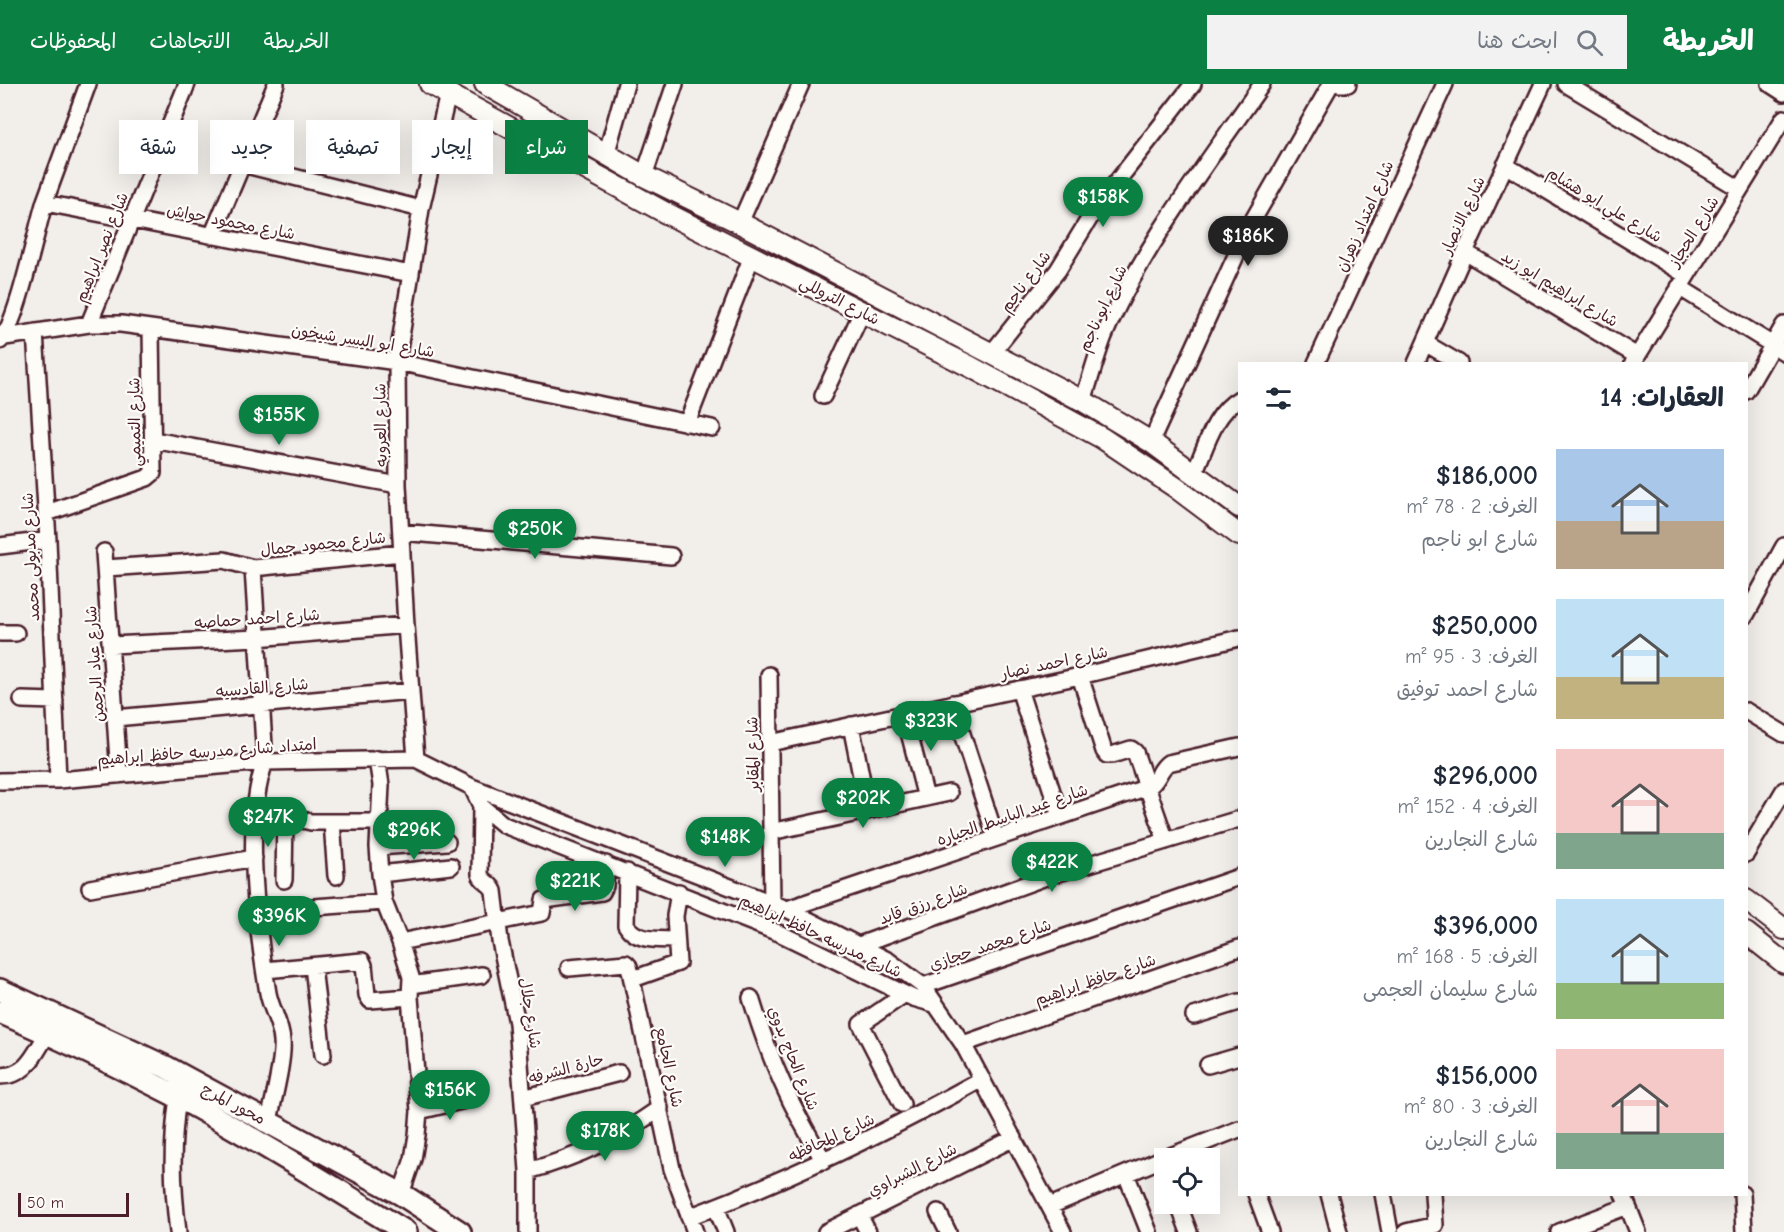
<!DOCTYPE html>
<html lang="ar">
<meta charset="utf-8">
<style>
:root{--surface:#fff;--page:#f2f2f3;--text:#1f2937;--muted:#747a83;--accent:#0b8043}
body{margin:0;font-family:"Comic Neue","Playpen Sans Arabic",sans-serif;background:var(--page);color:var(--text);direction:rtl;height:100vh;display:flex;flex-direction:column;font-size:22px;white-space:nowrap}
*{box-sizing:border-box;margin:0}
p{font-size:20px;color:var(--muted)}
.icon{flex:none;width:33px;height:33px;fill:none;stroke:currentColor;stroke-width:2;stroke-linecap:round;stroke-linejoin:round}
.map{position:relative;flex:1;overflow:hidden;direction:ltr}
.drawer{position:absolute;left:1238px;top:278px;width:510px;height:834px;display:flex;flex-direction:column;background:var(--surface);border-radius:0px;box-shadow:0 6px 24px #0002;direction:rtl}
.drawer>*{flex:none}
.top-card{position:absolute;left:18px;top:36px;width:570px;height:54px;direction:rtl;display:flex;gap:12px}
.tools{position:absolute;left:1154px;top:1064px;display:grid;gap:12px}
.tools a{display:grid;place-items:center;width:66px;height:66px;border-radius:0px;background:var(--surface);box-shadow:0 6px 24px #0002;font-size:30px}
.scale{position:absolute;left:18px;bottom:15px;width:111px;box-sizing:border-box;padding-left:6px;border:3px solid #4a1f2b;border-top:0;font-size:16px;line-height:21px;white-space:nowrap;color:#4a1f2b;-webkit-text-stroke:4px #fdfcf7;paint-order:stroke}
.price{position:absolute;translate:-50% -51px;padding:0 14px;border-radius:21px;background:var(--accent);color:#fff;font-size:20px;line-height:39px;filter:drop-shadow(0 2px 3px #0008)}
.price::after{content:'';position:absolute;left:50%;top:36px;width:18px;height:14px;margin-left:-9px;background:inherit;clip-path:polygon(0 0,100% 0,50% 100%)}
.price.current{background:#222;color:#fff}
ul{padding:0;list-style:none}
li{display:flex;align-items:center;gap:18px;height:150px;padding:0 24px}
li span{display:grid;place-items:center;flex:none;width:168px;height:120px;border-radius:0px;color:#555}
li>.icon{margin-inline-start:auto}
span .icon{width:72px;height:72px;fill:#fffc;stroke-width:1}
li b{font-size:26px}
h2{display:flex;justify-content:space-between;align-items:center;height:72px;padding:0 24px;font-size:26px}
.pill{padding:0 21px;border-radius:0px;background:var(--surface);box-shadow:0 6px 24px #0002;font-size:21px;line-height:54px}
.pill.current{background:var(--accent);color:#fff}
header{display:flex;align-items:center;gap:36px;box-sizing:border-box;height:84px;padding:0 30px;background:var(--accent);color:#fff}
header strong{font-size:28px}
nav{display:flex;gap:33px;margin-inline-start:auto;font-size:21px}
.search{width:420px;height:54px;background:var(--page);display:flex;align-items:center;gap:15px;box-sizing:border-box;padding:0 21px;border-radius:0px;color:var(--muted);font-size:22px}
.map>svg:first-child{display:block}
.lines{fill:none;stroke-linecap:round;stroke-linejoin:round}
.minor-casing{stroke:#4a1f2b;stroke-width:20}
.tertiary-casing{stroke:#4a1f2b;stroke-width:24}
.secondary-casing{stroke:#4a1f2b;stroke-width:26}
.minor{stroke:#fdfcf7;stroke-width:15}
.tertiary{stroke:#fdfcf7;stroke-width:20}
.secondary{stroke:#fdfcf7;stroke-width:21}
.labels{text-anchor:middle;stroke-width:4.5;stroke-linejoin:round;paint-order:stroke}
.street-label{font-size:16px;fill:#4a1f2b;stroke:#fdfcf7}
</style>
<header>
<strong>الخريطة</strong>
<div class="search"><svg class="icon" aria-label="search" viewBox="0 0 24 24"><circle cx="10" cy="10" r="6"/><path d="M15 15l6 6"/></svg>ابحث هنا</div>
<nav><a>الخريطة</a><a>الاتجاهات</a><a>المحفوظات</a></nav>
</header>
<div class="map">
<svg width="1784" height="1148" viewBox="0 0 1784 1148">
<rect width="100%" height="100%" fill="#f2efeb"/>
<filter id="ink" filterUnits="userSpaceOnUse"><feTurbulence type="fractalNoise" baseFrequency=".0167" numOctaves="2"/><feDisplacementMap in="SourceGraphic" scale="12" xChannelSelector="R" yChannelSelector="G"/><feConvolveMatrix kernelMatrix="1 2 1 2 8 2 1 2 1" color-interpolation-filters="sRGB"/></filter>
<g filter="url(#ink)">
<g class="lines">
<g class="minor-casing">
<path id="minor" d="M 1339,0 L 1348,0
M 1566,0 L 1740,105
M 1770,0 L 1784,9
M 606,71 L 626,0
M 242,80 L 421,125
M 1505,81 L 1686,191
M 644,92 L 675,0
M 45,119 L 411,190
M 740,139 L 801,0
M 212,152 L 276,0
M 1465,168 L 1637,272
M 1679,203 L 1784,268
M 89,240 L 187,0
M 35,248 L 48,456 L 58,696
M 0,249 L 5,253 L 89,240 L 121,240 L 397,278 L 712,344
M 0,257 C 17,241 36,146 45,117 C 59,78 74,39 88,0
M 1425,259 L 1459,279
M 991,270 L 1058,186 L 1094,127 L 1193,0
M 1316,279 L 1445,0
M 1416,279 L 1465,168 L 1543,0
M 1633,279 L 1784,34
M 1746,307 L 1784,241
M 823,312 L 862,228
M 1083,317 C 1090,296 1096,273 1104,252 C 1141,165 1208,78 1262,0
M 687,339 L 752,172
M 153,356 L 398,401
M 1151,358 L 1249,143 L 1331,0
M 1194,389 C 1206,363 1214,329 1239,315
M 47,429 L 147,394 L 153,389 L 151,244
M 401,448 L 671,472
M 0,462 L 48,456
M 104,468 L 119,691
M 106,484 L 224,476 L 253,484 L 402,469
M 253,484 L 265,678 C 243,740 257,844 268,909 C 271,925 281,940 282,957 C 284,975 273,1017 269,1037
M 1746,531 L 1784,462
M 0,549 L 16,549
M 111,561 L 257,554 L 406,541
M 769,591 L 772,820
M 1080,592 L 1104,667 L 1107,671 L 1112,671 L 1131,665 L 1135,668 L 1166,757
M 1019,605 L 1060,732
M 22,616 L 55,617
M 952,619 L 996,754
M 1746,627 L 1784,650
M 904,629 L 926,714
M 115,634 L 411,607
M 851,641 L 868,727
M 770,659 L 1080,592 L 1239,554
M 377,675 L 381,701 L 378,763 L 380,790 L 384,818 L 400,858 L 411,893 L 410,913 L 419,1027 L 417,1051 L 413,1075 L 401,1110
M 416,675 L 406,541 L 398,401 L 397,278 L 421,125 L 448,10
M 0,697 L 58,696 L 265,678 L 416,675 L 472,703 L 787,825 L 889,877 L 923,902 L 963,960 L 1063,1148
M 472,703 L 481,722 L 504,741 L 781,850 L 913,914 L 934,920
M 481,722 L 480,790 C 482,798 491,799 494,807 L 500,857 L 517,939 L 528,1087 L 528,1148
M 256,733 L 294,734 L 311,738 L 380,738
M 332,738 L 336,792
M 771,748 L 949,709
M 378,763 L 447,758
M 1746,770 L 1784,706
M 627,788 L 626,841 C 636,858 658,855 675,856
M 380,790 L 451,782
M 284,796 L 285,733
M 90,804 L 254,774
M 787,825 L 1148,703 C 1158,698 1159,685 1168,679 L 1239,663
M 257,827 L 384,818
M 400,858 L 542,829 L 544,816 L 602,808 L 605,802 L 606,780
M 859,861 L 1046,793 L 1239,735
M 313,882 L 323,971
M 569,884 L 626,879 L 629,882 L 672,1085 L 695,1148
M 265,886 L 362,877 L 364,881 L 367,911 L 370,916 L 410,913
M 633,895 L 678,879 L 675,832 L 679,808
M 411,901 L 482,891
M 923,902 L 1239,793
M 751,914 C 770,976 790,1022 824,1077
M 1194,932 L 1239,918
M 963,960 L 1239,864
M 1208,981 L 1239,972
M 0,992 C 28,992 34,970 48,949
M 178,1013 C 171,1063 172,1098 178,1148
M 523,1014 L 619,989
M 902,1020 L 861,940 L 905,910
M 419,1027 L 474,1014
M 1165,1074 L 1239,1045
M 528,1087 C 581,1072 616,1055 660,1024
M 1126,1090 L 1149,1148
M 1256,1110 L 1270,1148
M 1329,1110 L 1339,1148
M 1383,1110 L 1390,1148
M 1623,1110 L 1638,1148
M 1742,1110 L 1744,1148
M 1178,1119 L 1189,1148
M 1050,1122 L 1164,1074
M 716,1123 L 726,1148
M 938,1128 L 948,1148
M 859,1131 L 868,1148
M 689,1133 C 791,1094 887,1048 982,995
M 826,1148 L 1014,1054
M 1406,1148 L 1435,1141 L 1433,1110
M 1559,1148 L 1628,1122"/>
</g>
<g class="tertiary-casing">
<path id="tertiary" d="M 430,0 L 664,128 L 971,283 L 1102,354 L 1175,403 L 1239,451
M 485,0 L 644,92 L 740,139 L 1083,317 L 1151,358 L 1239,423
M 1746,816 L 1784,845
M 1746,849 L 1784,879"/>
</g>
<g class="secondary-casing">
<path id="secondary" d="M 0,906 L 166,983 L 401,1110 L 460,1148
M 0,928 C 60,954 120,983 178,1013 C 256,1055 331,1102 406,1148"/>
</g>
<use href="#minor" class="minor"/>
<use href="#tertiary" class="tertiary"/>
<use href="#secondary" class="secondary"/>
</g>
</g>
<g class="labels">
<g class="street-label">
<text transform="translate(1605 120) rotate(31)" y="6">شارع علي ابو هشام</text>
<text transform="translate(1462 131) rotate(-65)" y="6">شارع الانصار</text>
<text transform="translate(1364 132) rotate(-66)" y="6">شارع امتداد زهران</text>
<text transform="translate(231 137) rotate(11)" y="6">شارع محمود حواش</text>
<text transform="translate(1693 147) rotate(-58)" y="6">شارع الحجاز</text>
<text transform="translate(101 163) rotate(-68)" y="6">شارع نصر ابراهيم</text>
<text transform="translate(1025 197) rotate(-53)" y="6">شارع ناجم</text>
<text transform="translate(1560 204) rotate(31)" y="6">شارع ابراهيم ابو زيد</text>
<text transform="translate(840 216) rotate(27)" y="6">شارع التروللي</text>
<text transform="translate(1102 224) rotate(-65)" y="6">شارع ابو ناجم</text>
<text transform="translate(363 256) rotate(9)" y="6">شارع ابو اليسر شيخون</text>
<text transform="translate(134 338) rotate(-91)" y="6">شارع التميمي</text>
<text transform="translate(380 341) rotate(-91)" y="6">شارع العروبه</text>
<text transform="translate(323 459) rotate(-6)" y="6">شارع محمود جمال</text>
<text transform="translate(30 473) rotate(-93)" y="6">شارع مدبولى محمد</text>
<text transform="translate(257 534) rotate(-4)" y="6">شارع احمد حماصه</text>
<text transform="translate(1054 578) rotate(-12)" y="6">شارع احمد نصار</text>
<text transform="translate(94 580) rotate(-94)" y="6">شارع عباد الرحمن</text>
<text transform="translate(262 603) rotate(-5)" y="6">شارع القادسيه</text>
<text transform="translate(207 667) rotate(-4)" y="6">امتداد شارع مدرسه حافظ ابراهيم</text>
<text transform="translate(752 670) rotate(-91)" y="6">شارع المقابر</text>
<text transform="translate(1012 730) rotate(-19)" y="6">شارع عبد الباسط الجياره</text>
<text transform="translate(923 819) rotate(-20)" y="6">شارع رزق قايد</text>
<text transform="translate(821 851) rotate(25)" y="6">شارع مدرسه حافظ ابراهيم</text>
<text transform="translate(990 860) rotate(-19)" y="6">شارع محمد حجازي</text>
<text transform="translate(1095 895) rotate(-19)" y="6">شارع حافظ ابراهيم</text>
<text transform="translate(531 929) rotate(81)" y="6">شارع جلال</text>
<text transform="translate(794 974) rotate(68)" y="6">شارع الحاج بدوي</text>
<text transform="translate(670 983) rotate(78)" y="6">شارع الجامع</text>
<text transform="translate(566 984) rotate(-15)" y="6">حارة الشرفه</text>
<text transform="translate(234 1019) rotate(28)" y="6">محور المرج</text>
<text transform="translate(831 1053) rotate(-25)" y="6">شارع المحافظه</text>
<text transform="translate(912 1085) rotate(-27)" y="6">شارع الشبراوي</text>
</g>
</g>
</svg>
<div class="tools">
<a><svg class="icon" aria-label="locate" viewBox="0 0 24 24"><circle cx="12" cy="12" r="6"/><path d="M12 2v4M12 18v4M2 12h4M18 12h4"/></svg></a>
</div>
<div class="scale">50 m</div>
<b class="price" style="left:1103px;top:144px">$158K</b>
<b class="price current" style="left:1248px;top:183px">$186K</b>
<b class="price" style="left:279px;top:362px">$155K</b>
<b class="price" style="left:535px;top:476px">$250K</b>
<b class="price" style="left:931px;top:668px">$323K</b>
<b class="price" style="left:863px;top:745px">$202K</b>
<b class="price" style="left:268px;top:764px">$247K</b>
<b class="price" style="left:414px;top:777px">$296K</b>
<b class="price" style="left:725px;top:784px">$148K</b>
<b class="price" style="left:1052px;top:809px">$422K</b>
<b class="price" style="left:575px;top:828px">$221K</b>
<b class="price" style="left:279px;top:863px">$396K</b>
<b class="price" style="left:450px;top:1037px">$156K</b>
<b class="price" style="left:605px;top:1078px">$178K</b>
<div class="top-card">
<a class="pill current">شراء</a>
<a class="pill">إيجار</a>
<a class="pill">تصفية</a>
<a class="pill">جديد</a>
<a class="pill">شقة</a>
</div>
<section class="drawer">
<h2>العقارات: 14<svg class="icon" aria-label="filters" viewBox="0 0 24 24"><path d="M4 7h16M4 17h16"/><circle cx="9" cy="7" r="2"/><circle cx="15" cy="17" r="2"/></svg></h2>
<ul>
<li><span style="background:linear-gradient(#a9c7e8 60%,#b9a48a 0)"><svg class="icon" aria-label="home" viewBox="0 0 24 24"><path d="M3 11l9-7 9 7M6 9v11h12V9"/></svg></span><div><b>$186,000</b><p>الغرف: 2 · 78 m²</p><p>شارع ابو ناجم</p></div></li>
<li><span style="background:linear-gradient(#bfe0f5 65%,#c2b280 0)"><svg class="icon" aria-label="home" viewBox="0 0 24 24"><path d="M3 11l9-7 9 7M6 9v11h12V9"/></svg></span><div><b>$250,000</b><p>الغرف: 3 · 95 m²</p><p>شارع احمد توفيق</p></div></li>
<li><span style="background:linear-gradient(#f6c9c9 70%,#7fa58c 0)"><svg class="icon" aria-label="home" viewBox="0 0 24 24"><path d="M3 11l9-7 9 7M6 9v11h12V9"/></svg></span><div><b>$296,000</b><p>الغرف: 4 · 152 m²</p><p>شارع النجارين</p></div></li>
<li><span style="background:linear-gradient(#bfe0f5 70%,#8fb573 0)"><svg class="icon" aria-label="home" viewBox="0 0 24 24"><path d="M3 11l9-7 9 7M6 9v11h12V9"/></svg></span><div><b>$396,000</b><p>الغرف: 5 · 168 m²</p><p>شارع سليمان العجمى</p></div></li>
<li><span style="background:linear-gradient(#f6c9c9 70%,#7fa58c 0)"><svg class="icon" aria-label="home" viewBox="0 0 24 24"><path d="M3 11l9-7 9 7M6 9v11h12V9"/></svg></span><div><b>$156,000</b><p>الغرف: 3 · 80 m²</p><p>شارع النجارين</p></div></li>
</ul>
</section>
</div>
